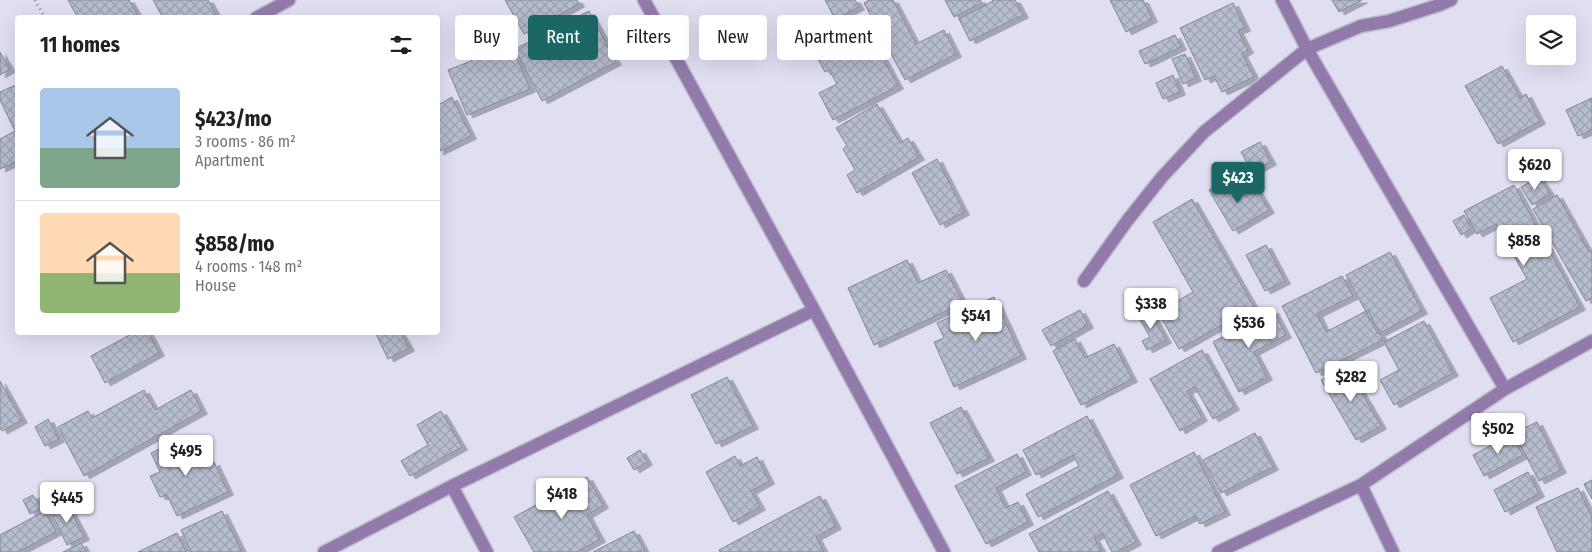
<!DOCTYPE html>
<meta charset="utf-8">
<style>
:root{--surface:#fff;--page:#f2f2f2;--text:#202124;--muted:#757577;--line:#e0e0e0;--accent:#1a6765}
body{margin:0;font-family:"Fira Sans Condensed",sans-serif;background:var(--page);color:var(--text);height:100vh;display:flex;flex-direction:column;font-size:19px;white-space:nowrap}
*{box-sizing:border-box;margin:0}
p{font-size:16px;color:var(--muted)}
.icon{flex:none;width:28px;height:28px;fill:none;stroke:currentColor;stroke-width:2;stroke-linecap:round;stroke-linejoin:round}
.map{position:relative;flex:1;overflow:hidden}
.details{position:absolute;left:15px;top:15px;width:425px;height:320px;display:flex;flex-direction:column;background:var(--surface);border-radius:5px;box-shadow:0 5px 20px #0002}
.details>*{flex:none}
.banner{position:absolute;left:455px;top:15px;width:475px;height:45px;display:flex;gap:10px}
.tools{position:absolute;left:1526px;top:15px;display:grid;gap:10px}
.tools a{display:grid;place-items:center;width:50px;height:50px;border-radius:5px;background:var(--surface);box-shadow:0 5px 20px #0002;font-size:25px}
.price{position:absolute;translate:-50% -42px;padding:0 11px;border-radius:5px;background:#fff;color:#222;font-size:16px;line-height:32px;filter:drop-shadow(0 1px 2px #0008)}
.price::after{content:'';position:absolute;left:50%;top:30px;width:15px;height:11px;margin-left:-8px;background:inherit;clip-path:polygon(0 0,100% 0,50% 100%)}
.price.active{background:var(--accent);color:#fff}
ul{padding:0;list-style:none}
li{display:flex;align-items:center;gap:15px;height:125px;padding:0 25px}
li+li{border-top:1px solid var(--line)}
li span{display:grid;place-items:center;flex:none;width:140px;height:100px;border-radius:5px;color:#555}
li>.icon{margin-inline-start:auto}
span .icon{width:60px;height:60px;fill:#fffc;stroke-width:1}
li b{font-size:21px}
h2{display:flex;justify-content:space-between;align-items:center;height:60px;padding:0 25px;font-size:21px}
.tag{padding:0 18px;border-radius:5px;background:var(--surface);box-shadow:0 5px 20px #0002;font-size:18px;line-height:45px}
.tag.active{background:var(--accent);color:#fff}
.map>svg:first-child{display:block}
.building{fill:url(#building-cross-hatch);stroke:#818899;filter:url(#shadow)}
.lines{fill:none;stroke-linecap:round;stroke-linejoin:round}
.street-casing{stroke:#bbbacb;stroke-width:15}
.path{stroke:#878693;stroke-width:3;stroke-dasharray:1 4;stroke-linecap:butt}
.street{stroke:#927baa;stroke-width:12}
</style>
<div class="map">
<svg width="1592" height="552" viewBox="0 0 1592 552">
<defs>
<pattern id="building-cross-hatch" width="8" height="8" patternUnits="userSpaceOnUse" patternTransform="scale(1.25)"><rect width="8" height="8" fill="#b6bdce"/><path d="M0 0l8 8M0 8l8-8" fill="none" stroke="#9ca2b0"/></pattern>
<filter id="shadow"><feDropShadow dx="5.5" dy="3" stdDeviation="0" flood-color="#0004"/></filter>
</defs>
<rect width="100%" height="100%" fill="#e0dff2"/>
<path class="building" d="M 68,0 L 129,0 L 139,18 L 78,18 Z
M 153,0 L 208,0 L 217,17 L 163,18 Z
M 505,0 L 577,0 L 579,4 L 524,34 Z
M 825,0 L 855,0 L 859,7 L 835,19 Z
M 869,0 L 893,0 L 916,44 L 944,30 L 956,54 L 905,80 L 864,3 Z
M 945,0 L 980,0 L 982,3 L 954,17 Z
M 992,0 L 1015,0 L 1023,15 L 970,41 L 959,19 L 993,1 Z
M 1110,0 L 1143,0 L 1152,19 L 1126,32 Z
M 1332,0 L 1362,0 L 1339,12 Z
M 1233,3 L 1245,28 L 1238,31 L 1248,50 L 1242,54 L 1254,77 L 1222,92 L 1214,76 L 1205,80 L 1180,28 Z
M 589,11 L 616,62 L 542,101 L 515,49 L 537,38 L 549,61 L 571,49 L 559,26 Z
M 852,34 L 859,44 L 872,38 L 898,86 L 833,120 L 819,93 L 837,84 L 829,70 L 825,72 L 815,54 Z
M 1175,35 L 1181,47 L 1145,64 L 1139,51 Z
M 495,37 L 500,49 L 511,44 L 530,89 L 467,115 L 448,70 L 471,61 L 466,49 Z
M 0,52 L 10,69 L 0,75 Z
M 1185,54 L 1196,78 L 1183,84 L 1172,59 Z
M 1502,66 L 1520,98 L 1526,94 L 1540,121 L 1498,144 L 1465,86 Z
M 1173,75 L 1180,92 L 1163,99 L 1156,83 Z
M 18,84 L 18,161 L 0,169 L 0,139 L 15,131 L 0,100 L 0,92 Z
M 452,97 L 471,136 L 438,152 L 438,105 Z
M 1592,98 L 1592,130 L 1578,136 L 1566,110 Z
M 877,104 L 900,143 L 908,138 L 919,157 L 857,193 L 847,175 L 855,170 L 843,149 L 847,146 L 836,128 Z
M 1260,142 L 1271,162 L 1252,172 L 1241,152 Z
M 937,159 L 964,212 L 940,225 L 912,173 Z
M 1233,177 L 1245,197 L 1257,190 L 1269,210 L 1233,231 L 1209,190 Z
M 1539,177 L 1550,194 L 1532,205 L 1521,187 Z
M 1514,185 L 1580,307 L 1513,342 L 1490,298 L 1527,279 L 1496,224 L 1477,234 L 1464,211 Z
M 1557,195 L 1589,252 L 1592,250 L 1592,298 L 1586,301 L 1533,209 Z
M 1192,199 L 1254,307 L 1179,349 L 1158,312 L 1193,292 L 1153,222 Z
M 1464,215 L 1471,229 L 1461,235 L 1453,221 Z
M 1266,245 L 1285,281 L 1265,291 L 1246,255 Z
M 1390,252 L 1422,311 L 1378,334 L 1346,275 Z
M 907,260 L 918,283 L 946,270 L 963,303 L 874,345 L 848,288 Z
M 1342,276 L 1353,296 L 1317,314 L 1326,332 L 1368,310 L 1383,340 L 1316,373 L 1282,306 Z
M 994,297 L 1021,356 L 954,387 L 934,342 L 944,338 L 937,323 Z
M 1149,309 L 1166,340 L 1147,350 L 1142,341 L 1150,337 L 1137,315 Z
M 1080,310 L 1088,325 L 1051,346 L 1042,330 Z
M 1273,310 L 1286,335 L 1254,352 L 1267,377 L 1239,392 L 1213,342 Z
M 1424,321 L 1453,373 L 1394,405 L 1380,380 L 1399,370 L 1384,342 Z
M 135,332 L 148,332 L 159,353 L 105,383 L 91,356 Z
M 375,332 L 400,332 L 409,348 L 388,359 Z
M 1075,339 L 1085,358 L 1114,344 L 1132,379 L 1081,405 L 1053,351 Z
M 1202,350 L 1234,407 L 1213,419 L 1195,387 L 1187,391 L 1202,418 L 1180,431 L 1150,379 Z
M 1346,366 L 1381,426 L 1356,440 L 1321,380 Z
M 727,377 L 753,426 L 716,444 L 691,395 Z
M 0,381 L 22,420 L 2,431 L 0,428 Z
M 144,390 L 155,410 L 191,390 L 202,411 L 84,476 L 58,427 L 88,411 L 92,418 Z
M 961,407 L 989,458 L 957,474 L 930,423 Z
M 441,411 L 462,447 L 410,476 L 401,461 L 428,445 L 417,425 Z
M 1087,416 L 1118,475 L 1038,517 L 1026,494 L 1079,466 L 1073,455 L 1036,475 L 1023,450 Z
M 48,419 L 59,439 L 45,446 L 35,427 Z
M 1537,422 L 1561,470 L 1539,481 L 1514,433 Z
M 1255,433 L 1273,467 L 1221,493 L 1203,460 Z
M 1512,434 L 1523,455 L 1484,476 L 1473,455 Z
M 189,435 L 204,467 L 214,462 L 228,492 L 177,516 L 167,495 L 160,497 L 150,476 L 160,472 L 151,453 Z
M 640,450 L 647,462 L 634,470 L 627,458 Z
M 1194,452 L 1225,512 L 1200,524 L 1195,516 L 1156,536 L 1130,485 Z
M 1017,454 L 1026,472 L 996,488 L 1006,508 L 1018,502 L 1028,522 L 986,544 L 955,486 Z
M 735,456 L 740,466 L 757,457 L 769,481 L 751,491 L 760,507 L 733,522 L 706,472 Z
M 1528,472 L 1539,494 L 1505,512 L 1494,490 Z
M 587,477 L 603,505 L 587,515 L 600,539 L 577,552 L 534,552 L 514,517 Z
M 1592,480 L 1592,499 L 1584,484 Z
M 1578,488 L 1592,517 L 1592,552 L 1557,552 L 1536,507 Z
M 1108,491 L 1136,542 L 1117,552 L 1112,552 L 1102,533 L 1094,538 L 1102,552 L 1039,552 L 1029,534 Z
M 33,495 L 41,508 L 30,514 L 23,500 Z
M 820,496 L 836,526 L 816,537 L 824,552 L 720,552 L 719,550 Z
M 66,502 L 84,537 L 67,545 L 50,510 Z
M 45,511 L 56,532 L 18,552 L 0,552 L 0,535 Z
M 222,511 L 242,552 L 191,552 L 181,530 Z
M 634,531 L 645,552 L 593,552 Z
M 177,533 L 186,552 L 138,552 Z
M 81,543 L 86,552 L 63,552 Z"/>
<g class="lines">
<g class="street-casing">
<path id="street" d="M 644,0 L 814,310 L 944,552
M 1282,0 L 1307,49 L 1505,389
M 256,18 L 289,0
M 1084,281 L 1127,221 L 1162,177 L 1204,132 L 1307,49 L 1361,26 L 1389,21 L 1439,5 L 1451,0
M 1361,485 L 1393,552
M 452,486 L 487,552
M 324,552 L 452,486 L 814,310
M 1218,552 L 1361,485 L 1505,389 L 1592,341"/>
</g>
<path class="path" d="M 35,0 L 45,18"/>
<use href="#street" class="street"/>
</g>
</svg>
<div class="tools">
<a><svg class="icon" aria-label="layers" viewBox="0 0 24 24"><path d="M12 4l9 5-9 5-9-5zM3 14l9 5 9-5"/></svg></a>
</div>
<b class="price" style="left:1535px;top:191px">$620</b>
<b class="price active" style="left:1238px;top:204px">$423</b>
<b class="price" style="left:1524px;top:267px">$858</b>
<b class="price" style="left:1151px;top:330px">$338</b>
<b class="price" style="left:976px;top:342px">$541</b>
<b class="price" style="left:1249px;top:349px">$536</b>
<b class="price" style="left:1351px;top:403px">$282</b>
<b class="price" style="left:1498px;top:455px">$502</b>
<b class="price" style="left:186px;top:477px">$495</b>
<b class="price" style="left:562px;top:520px">$418</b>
<b class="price" style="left:67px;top:524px">$445</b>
<div class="banner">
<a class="tag">Buy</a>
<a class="tag active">Rent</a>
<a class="tag">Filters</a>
<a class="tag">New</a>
<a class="tag">Apartment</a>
</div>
<section class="details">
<h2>11 homes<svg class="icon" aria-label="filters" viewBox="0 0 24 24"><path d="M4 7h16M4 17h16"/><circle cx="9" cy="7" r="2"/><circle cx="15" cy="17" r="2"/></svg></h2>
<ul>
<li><span style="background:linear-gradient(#a9c7e8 60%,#7fa58c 0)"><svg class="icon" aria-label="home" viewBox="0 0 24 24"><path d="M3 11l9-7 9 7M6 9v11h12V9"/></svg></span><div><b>$423/mo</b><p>3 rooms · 86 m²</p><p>Apartment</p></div></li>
<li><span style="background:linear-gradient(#ffd9b3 60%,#8fb573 0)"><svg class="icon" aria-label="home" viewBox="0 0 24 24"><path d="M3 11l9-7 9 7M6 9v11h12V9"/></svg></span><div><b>$858/mo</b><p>4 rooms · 148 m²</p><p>House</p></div></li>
</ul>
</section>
</div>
